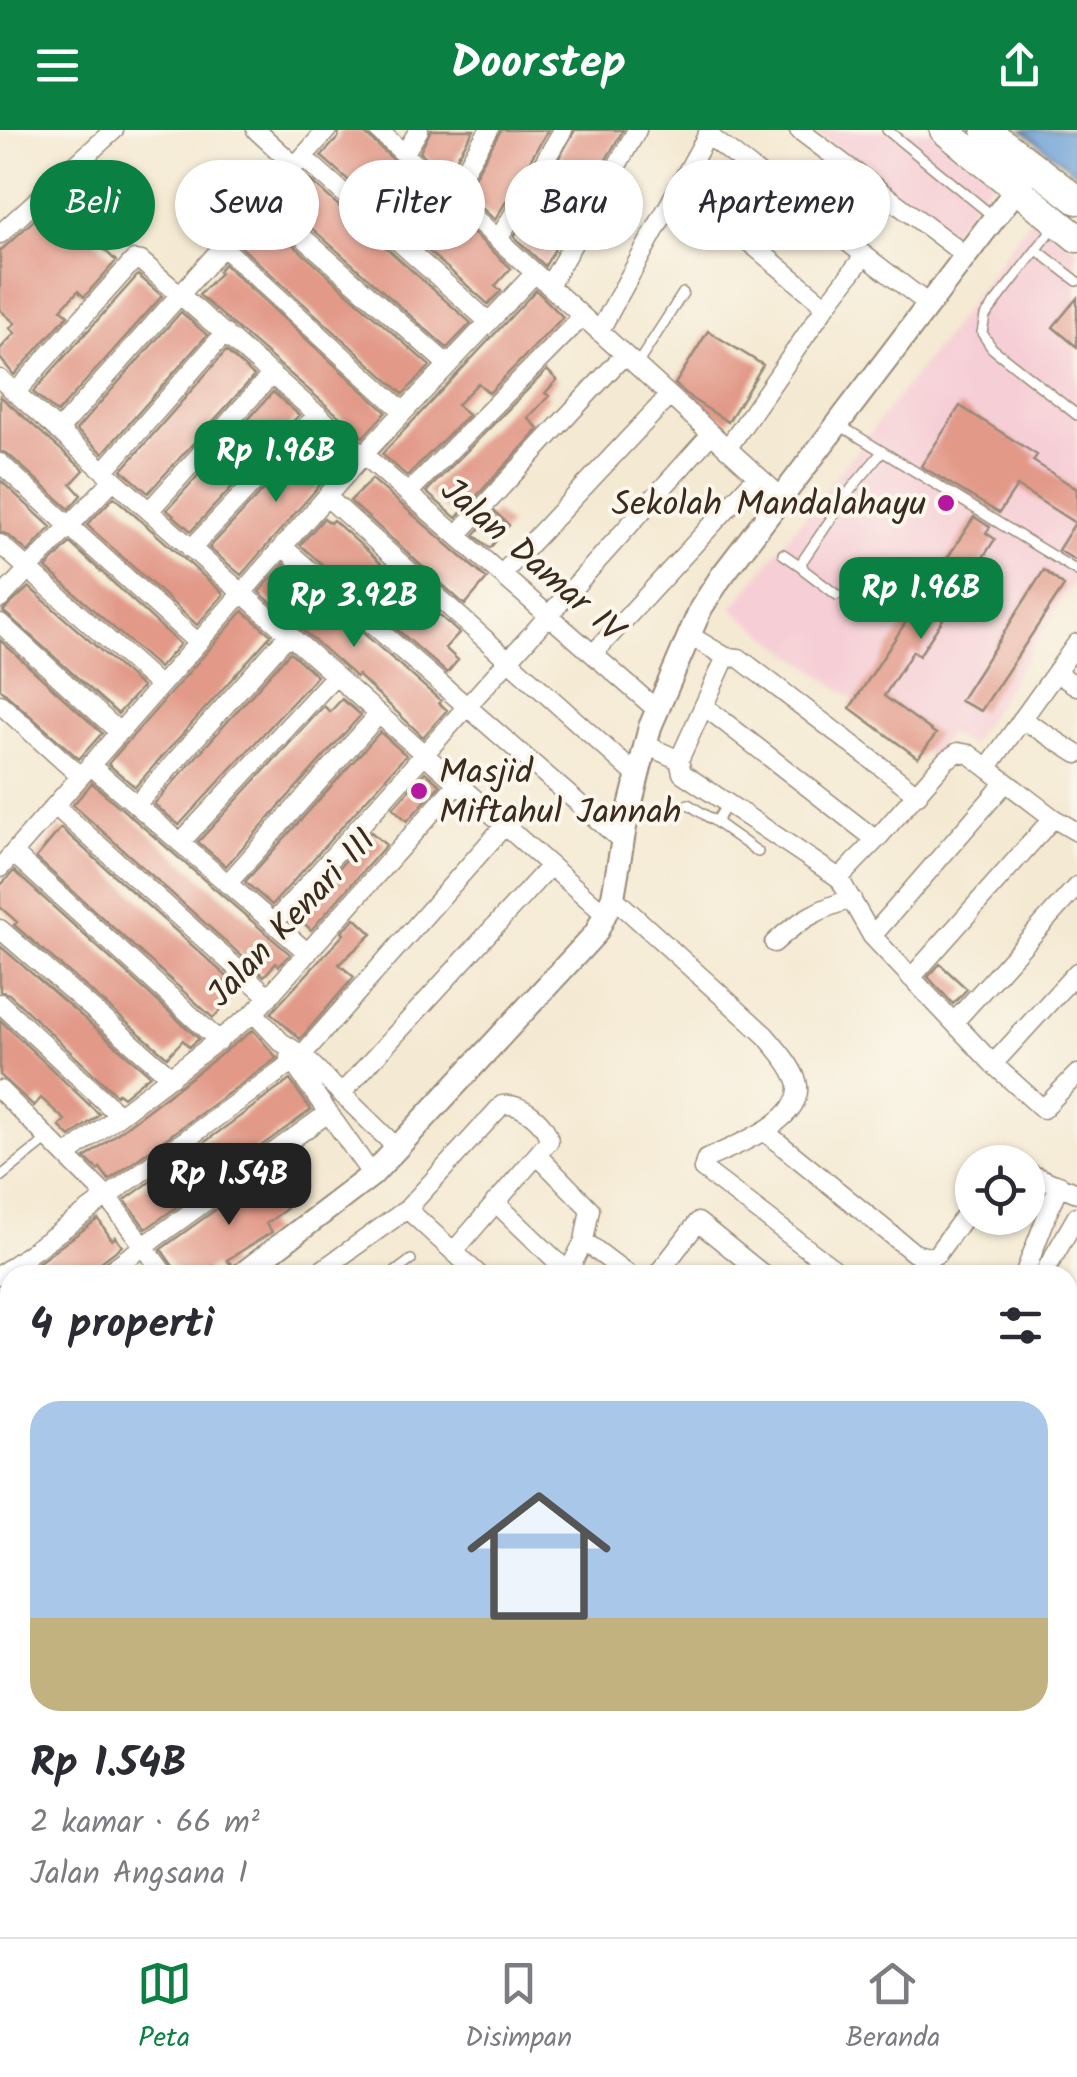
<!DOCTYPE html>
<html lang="id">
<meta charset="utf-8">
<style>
:root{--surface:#fff;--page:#f2f2f3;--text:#2b2b33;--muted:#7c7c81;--line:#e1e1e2;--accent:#0b8043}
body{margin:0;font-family:Kalam,sans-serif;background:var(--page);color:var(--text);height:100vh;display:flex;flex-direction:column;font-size:38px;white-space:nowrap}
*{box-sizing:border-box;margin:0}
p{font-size:32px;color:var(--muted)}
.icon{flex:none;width:55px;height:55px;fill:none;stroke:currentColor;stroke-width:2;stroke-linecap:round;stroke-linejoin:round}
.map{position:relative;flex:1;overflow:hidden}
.drawer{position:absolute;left:0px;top:1135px;width:1078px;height:672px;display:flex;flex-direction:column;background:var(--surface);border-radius:30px 30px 0 0;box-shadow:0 2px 8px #0004}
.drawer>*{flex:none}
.guide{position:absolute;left:30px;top:30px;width:1018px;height:90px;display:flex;gap:20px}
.tools{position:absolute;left:955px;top:1015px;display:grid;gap:20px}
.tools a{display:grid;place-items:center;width:90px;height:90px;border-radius:50%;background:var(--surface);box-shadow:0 2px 8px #0004;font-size:50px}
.price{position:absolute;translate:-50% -85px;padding:0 22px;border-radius:20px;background:var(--accent);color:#fff;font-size:32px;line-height:65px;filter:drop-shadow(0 2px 5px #0008)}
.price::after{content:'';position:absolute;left:50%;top:60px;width:30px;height:22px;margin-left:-15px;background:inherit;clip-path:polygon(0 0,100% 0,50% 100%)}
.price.active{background:#222;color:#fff}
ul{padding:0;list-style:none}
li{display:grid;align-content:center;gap:20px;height:530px;padding:0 30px}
li span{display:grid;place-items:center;height:310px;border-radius:30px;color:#555}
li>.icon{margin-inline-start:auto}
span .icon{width:180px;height:180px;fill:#fffc;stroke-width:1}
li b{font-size:42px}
h2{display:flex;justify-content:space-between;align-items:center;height:120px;padding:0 30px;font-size:42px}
.chip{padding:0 35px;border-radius:45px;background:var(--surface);box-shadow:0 2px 8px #0004;font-size:35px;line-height:90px}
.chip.active{background:var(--accent);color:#fff}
header{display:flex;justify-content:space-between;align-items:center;height:130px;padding:0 30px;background:var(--accent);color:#fff;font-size:45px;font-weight:800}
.tab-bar{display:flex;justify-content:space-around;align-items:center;height:140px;border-top:2px solid var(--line);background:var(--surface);font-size:28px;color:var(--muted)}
.tab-bar a{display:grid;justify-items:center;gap:5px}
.tab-bar .active{color:var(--accent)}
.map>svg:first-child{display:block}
.built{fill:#f6cfd6}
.water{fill:#679dd4;stroke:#516479;stroke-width:2.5}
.building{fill:#e29988}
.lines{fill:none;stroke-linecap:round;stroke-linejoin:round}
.service-casing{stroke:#988a78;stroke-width:12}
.minor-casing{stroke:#988a78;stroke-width:21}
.tertiary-casing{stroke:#988a78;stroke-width:26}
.primary-casing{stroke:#988a78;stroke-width:31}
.service{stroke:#fff;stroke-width:9}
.minor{stroke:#fff;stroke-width:18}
.tertiary{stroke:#fff;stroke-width:22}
.primary{stroke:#fff;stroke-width:28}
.poi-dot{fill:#b5179e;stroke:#fbf7ec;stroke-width:4}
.labels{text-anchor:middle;stroke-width:8;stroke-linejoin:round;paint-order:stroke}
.poi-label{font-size:35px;fill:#3b2a1e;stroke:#fbf7ec;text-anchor:end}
.street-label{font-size:35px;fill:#3b2a1e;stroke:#fbf7ec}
</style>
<header><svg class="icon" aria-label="menu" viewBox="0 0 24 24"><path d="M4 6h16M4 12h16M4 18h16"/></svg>Doorstep<svg class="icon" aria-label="share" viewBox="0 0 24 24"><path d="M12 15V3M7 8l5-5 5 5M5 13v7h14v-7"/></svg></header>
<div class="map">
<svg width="1077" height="1807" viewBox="0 0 1077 1807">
<rect width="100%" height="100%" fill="#fbf7ec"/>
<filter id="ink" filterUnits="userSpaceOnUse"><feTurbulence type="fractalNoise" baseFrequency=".01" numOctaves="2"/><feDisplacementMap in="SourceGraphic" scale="20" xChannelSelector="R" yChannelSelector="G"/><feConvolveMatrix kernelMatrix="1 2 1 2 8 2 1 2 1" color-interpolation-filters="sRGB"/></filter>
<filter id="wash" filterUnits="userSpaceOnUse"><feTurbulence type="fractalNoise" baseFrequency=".0048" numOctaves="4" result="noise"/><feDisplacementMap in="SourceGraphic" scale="40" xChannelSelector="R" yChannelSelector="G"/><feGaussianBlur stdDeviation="2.25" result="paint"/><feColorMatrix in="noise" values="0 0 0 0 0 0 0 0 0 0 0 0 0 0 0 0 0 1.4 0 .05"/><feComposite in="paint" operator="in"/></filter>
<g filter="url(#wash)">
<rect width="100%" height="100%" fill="#f4e9d2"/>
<path class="built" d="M 814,0 L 931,0 L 994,49 L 950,103 Z
M 1033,85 L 1077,119 L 1077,446 L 970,616 L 948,603 L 931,627 L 732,479 L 953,196 Z"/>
<path class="water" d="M 1022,0 L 1077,0 L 1077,44 Z"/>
<g id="blocks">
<path class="building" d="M 339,0 L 361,0 L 511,138 L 495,156 L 501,161 L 488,174 L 321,26 L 338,8 Z
M 431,0 L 474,0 L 446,45 L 420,22 Z
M 501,0 L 548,0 L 495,90 L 465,63 Z
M 575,0 L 623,0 L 545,136 L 514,107 Z
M 304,45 L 471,193 L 447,218 L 281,71 Z
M 55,71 L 116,131 L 84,167 L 78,161 L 61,179 L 68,185 L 14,245 L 0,228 L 0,219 L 15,203 L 10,198 L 15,193 L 0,180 L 0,121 Z
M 264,89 L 430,236 L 403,264 L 240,116 Z
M 224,134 L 386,282 L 363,307 L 199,165 L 220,143 L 218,141 Z
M 138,145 L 162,166 L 57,283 L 33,262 Z
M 536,160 L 563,187 L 489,263 L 478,253 L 457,275 L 468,285 L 407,346 L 382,324 Z
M 1077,168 L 1077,217 L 1053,197 Z
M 181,182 L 207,205 L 103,323 L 76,300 Z
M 708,201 L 763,235 L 728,292 L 692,269 L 675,254 Z
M 226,221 L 254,246 L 148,363 L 122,340 Z
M 547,240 L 557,250 L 545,263 L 549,266 L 528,288 L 539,299 L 456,388 L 426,362 Z
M 273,262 L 299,285 L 191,401 L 167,380 Z
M 0,266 L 84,340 L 71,354 L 81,365 L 69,379 L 8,324 L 0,321 Z
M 960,276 L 1037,325 L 1033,331 L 1077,359 L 1077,431 L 1058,420 L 1075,393 L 1017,356 L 999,383 L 921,336 Z
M 318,302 L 335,317 L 331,322 L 341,331 L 241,445 L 209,418 Z
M 372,349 L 487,449 L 465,475 L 350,371 Z
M 0,350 L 51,397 L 28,422 L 8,405 L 0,402 Z
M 114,367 L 224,464 L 197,495 L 87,395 Z
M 495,382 L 509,395 L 490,418 L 474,405 Z
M 974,387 L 990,397 L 986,403 L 995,409 L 919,526 L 913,521 L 884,566 L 936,604 L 918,628 L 850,578 Z
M 324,388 L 330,393 L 333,390 L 459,503 L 445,518 L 458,530 L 447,543 L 300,415 Z
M 70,413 L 180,514 L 159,538 L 46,438 Z
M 284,434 L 441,571 L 439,573 L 447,580 L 423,607 L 358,545 L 356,547 L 259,462 Z
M 1044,440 L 1064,456 L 981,581 L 960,571 Z
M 29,457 L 142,557 L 118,584 L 3,481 Z
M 243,481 L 271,505 L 135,657 L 108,634 Z
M 0,510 L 102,603 L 79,629 L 0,559 Z
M 290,522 L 317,546 L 179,695 L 154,674 Z
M 342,569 L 361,585 L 226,736 L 198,712 L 324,576 L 330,582 Z
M 380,602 L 406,625 L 272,775 L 245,752 Z
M 425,642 L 440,655 L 407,691 L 393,678 Z
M 92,653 L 290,824 L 279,836 L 276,833 L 264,846 L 73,675 Z
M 61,698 L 243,861 L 228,848 L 224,852 L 234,866 L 213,888 L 36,728 Z
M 371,702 L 386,715 L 311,800 L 296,786 Z
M 14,741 L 199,909 L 189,917 L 183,910 L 167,927 L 14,795 L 17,792 L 0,777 L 0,756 Z
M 355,788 L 372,804 L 339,834 L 354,847 L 300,909 L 271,883 L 344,804 L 342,802 Z
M 0,816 L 150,945 L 123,967 L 118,963 L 116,965 L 9,864 L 0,861 Z
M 940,834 L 967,859 L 953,874 L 928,847 Z
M 0,890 L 99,984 L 95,988 L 70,1007 L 59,996 L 65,990 L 41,968 L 34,976 L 0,945 Z
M 253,900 L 277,928 L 109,1050 L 100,1038 L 98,1040 L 85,1028 Z
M 290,950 L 311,980 L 146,1099 L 125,1070 Z
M 279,1034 L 290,1050 L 274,1062 L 286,1079 L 266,1094 L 272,1102 L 227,1130 L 231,1134 L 218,1144 L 213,1136 L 200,1145 L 179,1145 L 161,1119 Z
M 98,1089 L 112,1110 L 115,1107 L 122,1116 L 97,1135 L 92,1145 L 21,1145 Z"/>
</g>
</g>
<g filter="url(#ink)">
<use href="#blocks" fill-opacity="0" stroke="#988a78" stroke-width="2.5"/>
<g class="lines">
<g class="service-casing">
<path id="service" d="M 887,0 L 994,87
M 1054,97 L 985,186 L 982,203 L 992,218 L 1077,285
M 1037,120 L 1077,151
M 636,236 L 683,163
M 841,296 L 1077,441
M 783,424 L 802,437
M 837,465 L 804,440 L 801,433 L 852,358 L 882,322
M 728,673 L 716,692 L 758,722
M 688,674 L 716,692
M 0,1047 L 49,1008
M 391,1145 L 411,1130"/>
</g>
<g class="minor-casing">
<path id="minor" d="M 256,0 L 295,36
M 378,0 L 782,368
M 799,0 L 965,125
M 708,5 L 928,174
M 404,24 L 419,0
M 303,27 L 489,192
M 680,55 L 826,176 L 727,319
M 449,65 L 489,0
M 263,72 L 448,235
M 0,104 L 114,0
M 498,110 L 563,0
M 223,117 L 404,282
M 549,156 L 637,0
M 826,176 L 864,126
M 599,202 L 710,0
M 0,249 L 606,785
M 15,263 L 134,130 L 141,131 L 656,579
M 58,301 L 327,0
M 0,333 L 198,513
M 104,341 L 225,203
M 408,363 L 582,187
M 327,367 L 636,645
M 149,381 L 272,244
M 457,405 L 624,225
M 0,414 L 160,556
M 283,417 L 622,711
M 191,419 L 318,284
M 502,444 L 669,266
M 0,469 L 113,350
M 0,493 L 119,602
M 689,505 L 726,527 L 739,528 L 918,665
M 593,524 L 757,346
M 726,527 L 679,630 L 682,643 L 839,748 L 872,806 L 993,934 L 1043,979 L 1077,944
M 1056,543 L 1077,556
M 0,574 L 80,646
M 704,576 L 876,710
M 1022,589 L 1077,624
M 644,614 L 679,630
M 90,635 L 308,823
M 988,637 L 1077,513
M 136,675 L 289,504
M 55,676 L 269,867
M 180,713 L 335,546
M 13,723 L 219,911
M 0,738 L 364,324 L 535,143
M 839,748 L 876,710 L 946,630 L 958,622 L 969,624 L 1053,688 L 1077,702
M 227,754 L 379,584
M 613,767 L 765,905 C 776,918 791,934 797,951 C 808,990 733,1016 706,1029 L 703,1039 L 842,1145
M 273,793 L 711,304
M 0,799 L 171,947
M 872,806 L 1005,653
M 774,813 C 799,790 820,778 852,769
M 911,848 L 1053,688
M 0,873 L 119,985
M 254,883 L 281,912 L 302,925 L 397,1018
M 954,892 L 1077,756
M 289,927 L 372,1045
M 993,934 L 1077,842
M 0,960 L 108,1068 L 165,1145
M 341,964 L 550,736
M 764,1001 L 914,1123 L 928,1127 L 937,1124 L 972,1076
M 67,1025 L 254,883 L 457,654
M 1028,1043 L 1077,1063
M 495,1072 L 568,1142 L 584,1111 L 590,1079 L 538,1026
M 407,1079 L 479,1145
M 584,1111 L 629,1145
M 264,1127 L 276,1145
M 0,1145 L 302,925 L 504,696
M 104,1145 L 328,983
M 315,1145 L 407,1079 L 502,975 C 521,972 546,992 549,1011 L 454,1121
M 657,1145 L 698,1092 L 764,1145
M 1024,1145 L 1059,1054
M 1043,1145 L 1077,1086
M 1068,1182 L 1077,1189
M 0,1220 L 10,1213
M 1068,1315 L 1077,1298
M 0,1368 L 10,1361
M 0,1445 L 10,1438
M 1068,1485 L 1077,1472
M 1068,1553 L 1077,1555
M 0,1593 L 9,1599 L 0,1614
M 1068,1682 L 1077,1670
M 1068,1722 L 1077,1712
M 0,1761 L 10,1773
M 38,1798 L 48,1807
M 176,1798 L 187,1807
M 294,1798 L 304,1807
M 398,1798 L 407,1807
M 506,1798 L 518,1807
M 931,1798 L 944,1807
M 267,1807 L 275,1798
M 627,1807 L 633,1798
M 706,1807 L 712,1798
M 741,1807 L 747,1798
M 844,1807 L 850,1798
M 902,1807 L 907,1798
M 977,1807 L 983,1798"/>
</g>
<g class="tertiary-casing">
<path id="tertiary" d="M 241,1145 L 372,1045 L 596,803 L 613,767 L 625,697 L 650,597 L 701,478 L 721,447 L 1025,48
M 0,1324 L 10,1317"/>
</g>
<g class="primary-casing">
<path id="primary" d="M 944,0 L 1077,108
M 986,0 L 1077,70"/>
</g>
<use href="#service" class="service"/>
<use href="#minor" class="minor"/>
<use href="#tertiary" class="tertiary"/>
<use href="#primary" class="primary"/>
</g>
</g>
<g class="poi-dot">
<circle cx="946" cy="373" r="10"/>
<circle cx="419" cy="661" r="10"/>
</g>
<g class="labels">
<g class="poi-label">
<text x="926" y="385">Sekolah Mandalahayu</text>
<text x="439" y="653" text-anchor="start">Masjid<tspan x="439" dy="40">Miftahul Jannah</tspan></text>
</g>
<g class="street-label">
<text transform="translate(533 429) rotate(41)" y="12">Jalan Damar IV</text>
<text transform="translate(291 787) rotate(-47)" y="12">Jalan Kenari III</text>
</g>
</g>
</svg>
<div class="tools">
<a><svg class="icon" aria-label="locate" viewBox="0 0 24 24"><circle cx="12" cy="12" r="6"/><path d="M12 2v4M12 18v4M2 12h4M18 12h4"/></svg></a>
</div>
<b class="price" style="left:276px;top:375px">Rp 1.96B</b>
<b class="price" style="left:921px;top:512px">Rp 1.96B</b>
<b class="price" style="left:354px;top:520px">Rp 3.92B</b>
<b class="price active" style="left:229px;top:1098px">Rp 1.54B</b>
<div class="guide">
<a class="chip active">Beli</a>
<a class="chip">Sewa</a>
<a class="chip">Filter</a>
<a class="chip">Baru</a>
<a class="chip">Apartemen</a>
</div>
<section class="drawer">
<h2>4 properti<svg class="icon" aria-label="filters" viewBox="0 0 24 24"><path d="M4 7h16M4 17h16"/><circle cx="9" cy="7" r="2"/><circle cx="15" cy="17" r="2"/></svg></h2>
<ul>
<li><span style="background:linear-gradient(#a9c7e8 70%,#c2b280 0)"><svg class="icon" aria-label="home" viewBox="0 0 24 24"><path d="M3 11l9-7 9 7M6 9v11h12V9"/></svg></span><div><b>Rp 1.54B</b><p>2 kamar · 66 m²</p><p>Jalan Angsana I</p></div></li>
</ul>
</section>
</div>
<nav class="tab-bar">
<a class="active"><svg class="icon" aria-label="map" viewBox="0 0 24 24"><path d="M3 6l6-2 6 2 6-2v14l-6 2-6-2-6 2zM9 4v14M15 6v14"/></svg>Peta</a>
<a><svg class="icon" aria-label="saved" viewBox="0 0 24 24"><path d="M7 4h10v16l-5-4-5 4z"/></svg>Disimpan</a>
<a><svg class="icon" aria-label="home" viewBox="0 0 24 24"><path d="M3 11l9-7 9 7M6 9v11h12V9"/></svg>Beranda</a>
</nav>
